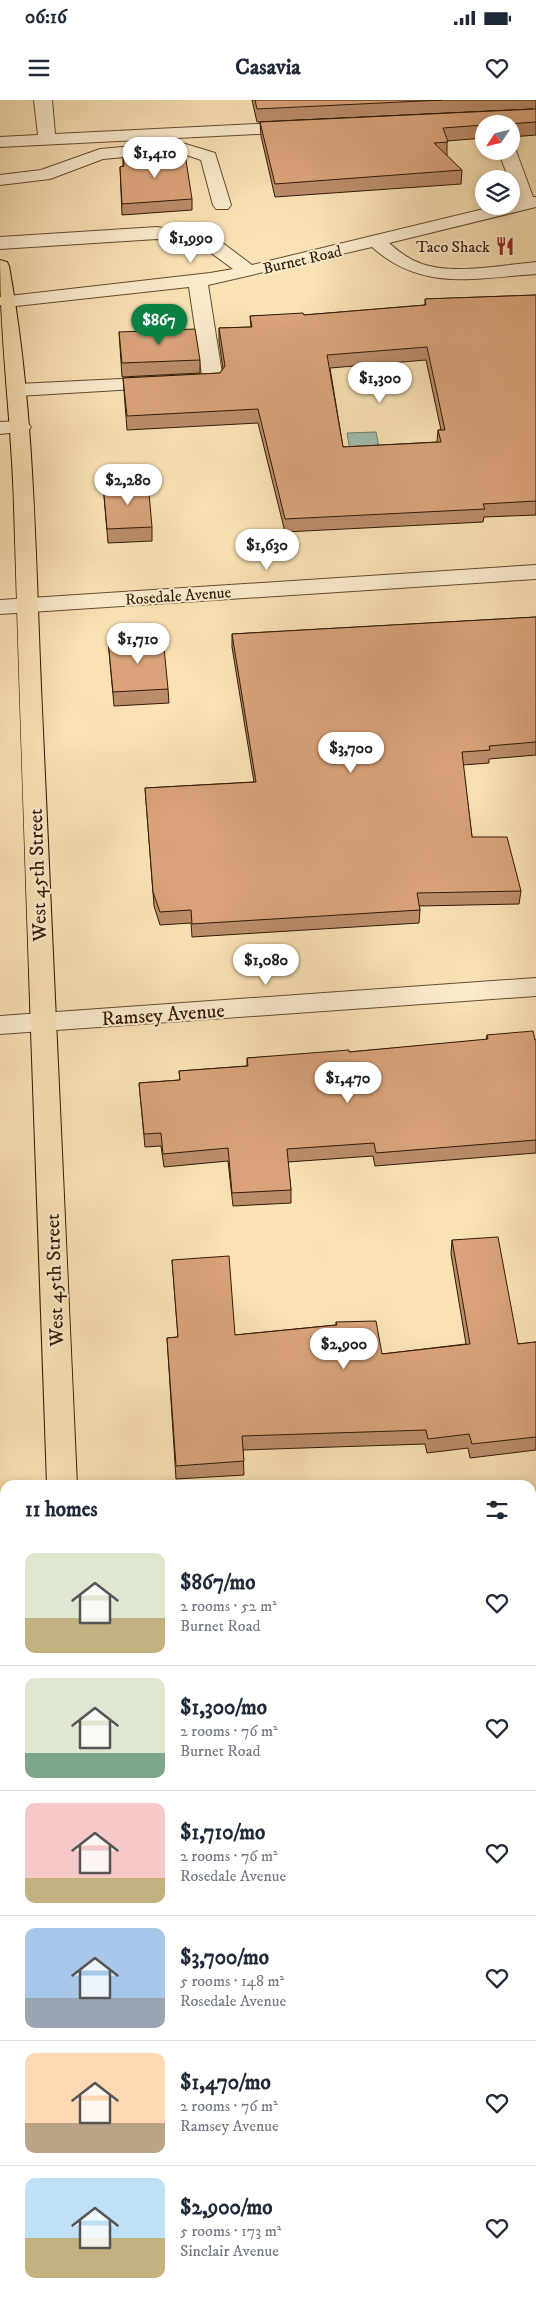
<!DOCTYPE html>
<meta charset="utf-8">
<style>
:root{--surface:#fff;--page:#f2f2f3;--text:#1f2937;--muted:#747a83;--line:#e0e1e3;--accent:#0b8043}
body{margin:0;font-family:"IM FELL DW Pica",serif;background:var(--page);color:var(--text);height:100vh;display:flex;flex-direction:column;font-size:19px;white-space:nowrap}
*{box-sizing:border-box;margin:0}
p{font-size:16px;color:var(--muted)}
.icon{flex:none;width:28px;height:28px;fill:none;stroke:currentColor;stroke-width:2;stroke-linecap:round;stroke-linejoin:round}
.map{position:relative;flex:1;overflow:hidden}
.drawer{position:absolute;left:0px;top:1380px;width:536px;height:821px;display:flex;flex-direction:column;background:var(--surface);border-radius:15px 15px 0 0;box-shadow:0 2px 8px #0003}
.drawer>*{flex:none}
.needle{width:32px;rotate:235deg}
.controls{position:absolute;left:475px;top:15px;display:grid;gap:10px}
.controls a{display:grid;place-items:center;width:45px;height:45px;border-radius:50%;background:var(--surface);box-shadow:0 2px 8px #0003;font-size:25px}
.price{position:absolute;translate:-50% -42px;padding:0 11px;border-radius:18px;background:#fff;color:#222;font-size:16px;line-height:32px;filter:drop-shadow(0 1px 2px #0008)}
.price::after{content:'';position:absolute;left:50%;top:30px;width:15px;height:11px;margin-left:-8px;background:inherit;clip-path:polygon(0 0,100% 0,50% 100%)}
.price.active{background:var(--accent);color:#fff}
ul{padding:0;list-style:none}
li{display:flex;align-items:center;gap:15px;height:125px;padding:0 25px}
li+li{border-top:1px solid var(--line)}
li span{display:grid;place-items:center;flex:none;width:140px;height:100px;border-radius:10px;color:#555}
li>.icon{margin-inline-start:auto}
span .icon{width:60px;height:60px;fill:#fffc;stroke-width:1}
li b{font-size:21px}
h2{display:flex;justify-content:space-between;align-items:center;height:60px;padding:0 25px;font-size:21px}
.status{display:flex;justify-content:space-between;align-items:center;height:35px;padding:0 25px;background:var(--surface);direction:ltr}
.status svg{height:14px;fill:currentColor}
header{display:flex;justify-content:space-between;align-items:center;height:65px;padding:0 25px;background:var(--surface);font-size:22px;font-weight:800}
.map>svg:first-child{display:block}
.water{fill:#9ebeae;stroke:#727c6a}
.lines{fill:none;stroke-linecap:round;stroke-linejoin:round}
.minor-casing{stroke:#634c2f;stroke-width:2}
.major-casing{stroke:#311a03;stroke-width:2}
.minor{fill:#fbecce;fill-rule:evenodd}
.major{fill:#f9e2b4;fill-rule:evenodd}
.wall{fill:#bb8c69;stroke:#311a03;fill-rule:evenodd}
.building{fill:#daa37a;stroke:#311a03;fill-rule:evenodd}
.labels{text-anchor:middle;stroke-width:4;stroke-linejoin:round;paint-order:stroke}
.far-poi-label{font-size:16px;fill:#311a03;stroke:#fbecce;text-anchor:end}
.far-street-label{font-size:16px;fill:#311a03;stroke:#fbecce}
.street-label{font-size:20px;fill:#311a03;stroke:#fbecce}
</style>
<div class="status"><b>06:16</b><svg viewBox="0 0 49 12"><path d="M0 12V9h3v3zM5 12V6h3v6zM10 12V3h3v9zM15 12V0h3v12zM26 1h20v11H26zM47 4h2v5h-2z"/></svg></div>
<header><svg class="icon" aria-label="menu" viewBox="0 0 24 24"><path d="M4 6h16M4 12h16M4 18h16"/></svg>Casavia<svg class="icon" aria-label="heart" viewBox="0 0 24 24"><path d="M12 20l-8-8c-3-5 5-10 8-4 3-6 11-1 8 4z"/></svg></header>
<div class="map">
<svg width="536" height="2201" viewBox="0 0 536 2201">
<rect width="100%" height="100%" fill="#f9e2b4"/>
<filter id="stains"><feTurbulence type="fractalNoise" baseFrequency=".004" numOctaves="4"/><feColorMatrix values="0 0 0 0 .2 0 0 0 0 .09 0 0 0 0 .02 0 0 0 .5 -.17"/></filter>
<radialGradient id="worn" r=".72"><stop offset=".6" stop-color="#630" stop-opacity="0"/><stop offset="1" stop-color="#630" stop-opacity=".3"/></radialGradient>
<path class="water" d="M 376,332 L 383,367 L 353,368 L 347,333 Z"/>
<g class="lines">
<g class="minor-casing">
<path id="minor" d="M 34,0 L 52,0 L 55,34 L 298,22 L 304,23 L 307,27 L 304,31 L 298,32 L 0,47 L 0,37 L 38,35 Z
M 179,42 L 215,53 L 231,105 L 228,109 L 216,109 L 213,105 L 201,60 L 178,52 L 103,59 L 50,79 L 0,85 L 0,75 L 41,70 L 100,49 Z
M 511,47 L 516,51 L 533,97 L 536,97 L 536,107 L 389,143 C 399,152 410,160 422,164 C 454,175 503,165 536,162 L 536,174 C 475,178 422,192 372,147 L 208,185 L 223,280 L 220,284 L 18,296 L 11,294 L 8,290 L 11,286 L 18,284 L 202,275 L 189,187 L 7,207 L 0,205 L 0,197 L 210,173 L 233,169 L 203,147 L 157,139 L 0,149 L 0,137 L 157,127 L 216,138 L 252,165 L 496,106 L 511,106 L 511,103 L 517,101 L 511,86 L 511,79 L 509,79 L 498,51 L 511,51 Z
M 21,321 L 28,323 L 31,327 L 28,331 L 0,334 L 0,322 Z
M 536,465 L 536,479 L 0,514 L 0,500 Z
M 536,878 L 536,896 L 0,934 L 0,916 Z
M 531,1471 L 536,1471 L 536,1497 L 531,1497 Z
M 0,1518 L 5,1518 L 5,1546 L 0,1546 Z"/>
</g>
<g class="major-casing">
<path id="major" d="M 0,160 L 7,162 L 9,166 C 37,320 35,475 43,631 C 54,882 66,1134 77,1385 L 47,1385 C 36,1059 23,732 14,406 C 12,324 0,243 0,160 Z
M 81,2196 L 119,2196 L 119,2201 L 81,2201 Z"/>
</g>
<use href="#minor" class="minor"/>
<use href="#major" class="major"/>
</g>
<path class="wall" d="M 252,0 L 536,0 L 536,35 L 511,37 L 511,24 L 484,24 L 484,38 L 447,41 L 447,56 L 462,70 L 461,84 L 275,97 L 261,36 L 260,22 L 533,9 L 257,22 Z
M 123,57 L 192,99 L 192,110 L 122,115 L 120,67 L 123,66 Z
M 536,195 L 536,415 L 484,417 L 483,422 L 285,432 L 258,323 L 127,330 L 123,278 L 220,273 L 223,269 L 219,241 L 219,228 L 251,227 L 250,216 L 304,215 L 425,205 L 425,199 ZM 426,260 L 441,330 L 438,330 L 437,342 L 343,347 L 330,268 Z
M 119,232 L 200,260 L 200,273 L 122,277 Z
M 103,384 L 152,427 L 152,441 L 108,443 Z
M 536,517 L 536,655 L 489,659 L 489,663 L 463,665 L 472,737 L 521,791 L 519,804 L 419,806 L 420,810 L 419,823 L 192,837 L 191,823 L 160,825 L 154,806 L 145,688 L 254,682 L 232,547 L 232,534 Z
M 108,540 L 168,589 L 169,603 L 114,606 Z
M 487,935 L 536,940 L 536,1053 L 375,1066 L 373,1056 L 288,1062 L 291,1090 L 291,1103 L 233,1106 L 228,1061 L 164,1067 L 161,1046 L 145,1047 L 139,983 L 180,980 L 179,971 L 247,966 L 247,958 L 349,952 L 486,940 Z
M 452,1140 L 518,1244 L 536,1242 L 536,1350 L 470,1358 L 468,1348 L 427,1353 L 425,1344 L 243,1350 L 244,1375 L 176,1379 L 167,1238 L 178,1237 L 172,1160 L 235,1235 L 336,1225 L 336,1222 L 382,1254 L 466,1244 L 451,1154 Z
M 531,1582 L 536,1582 L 536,1671 L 531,1671 Z
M 536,1770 L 536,1853 L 531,1854 L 531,1771 Z
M 536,2013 L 536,2194 L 531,2195 L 531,2014 Z
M 218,2196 L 523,2196 L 491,2201 L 219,2201 Z"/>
<path class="building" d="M 255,0 L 442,0 L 257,9 Z
M 536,9 L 536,22 L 509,24 L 484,24 L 484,25 L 443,28 L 448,42 L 434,43 L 462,70 L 275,84 L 260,22 Z
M 185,54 L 192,99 L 122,104 L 120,67 L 124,66 L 123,57 Z
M 536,195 L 536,401 L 483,404 L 485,409 L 285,419 L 258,309 L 127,316 L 123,278 L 220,273 L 225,266 L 219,228 L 252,227 L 250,216 L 303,213 L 304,215 L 426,205 L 425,199 ZM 427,247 L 445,330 L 438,330 L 441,342 L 343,347 L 327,255 Z
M 195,229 L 200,260 L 122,263 L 119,232 Z
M 148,382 L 152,427 L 107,429 L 103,384 Z
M 536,517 L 536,642 L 489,646 L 490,650 L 462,652 L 472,737 L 507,737 L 521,791 L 417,793 L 420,810 L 192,824 L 191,810 L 160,812 L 153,792 L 145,688 L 256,682 L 232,534 Z
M 163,537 L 168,589 L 113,592 L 108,540 Z
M 533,931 L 535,940 L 536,940 L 536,1040 L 376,1053 L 374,1043 L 287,1049 L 291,1090 L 232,1093 L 228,1048 L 163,1054 L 161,1033 L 144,1034 L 139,983 L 180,980 L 179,971 L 248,966 L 247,958 L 349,950 L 349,952 L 488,939 L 487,935 Z
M 498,1137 L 518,1244 L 536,1242 L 536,1337 L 472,1344 L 469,1334 L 428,1339 L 426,1330 L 242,1336 L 244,1361 L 176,1366 L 167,1238 L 178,1237 L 172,1160 L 229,1156 L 235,1235 L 337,1225 L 336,1222 L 376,1221 L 382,1254 L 470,1244 L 452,1140 Z
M 531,1582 L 536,1582 L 536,1660 L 531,1660 Z
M 536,1770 L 536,1842 L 531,1842 L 531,1771 Z
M 536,2013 L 536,2185 L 531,2186 L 531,2014 Z
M 218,2196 L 460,2196 L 457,2197 L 457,2201 L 219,2201 Z"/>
<defs>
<g id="restaurant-bare" transform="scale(1.5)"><path d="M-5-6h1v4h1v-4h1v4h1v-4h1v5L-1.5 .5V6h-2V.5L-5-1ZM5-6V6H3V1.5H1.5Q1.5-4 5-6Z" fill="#8f2418" stroke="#fbecce" stroke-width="2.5" paint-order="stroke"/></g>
</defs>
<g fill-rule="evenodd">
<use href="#restaurant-bare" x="505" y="146"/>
</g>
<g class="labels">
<g class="far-poi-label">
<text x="490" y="152">Taco Shack</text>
</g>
<g class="far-street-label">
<text transform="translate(302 159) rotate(-13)" y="6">Burnet Road</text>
<text transform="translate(178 495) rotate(-4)" y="6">Rosedale Avenue</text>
</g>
<g class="street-label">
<text transform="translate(37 775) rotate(-92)" y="7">West 45th Street</text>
<text transform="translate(163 914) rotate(-4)" y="7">Ramsey Avenue</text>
<text transform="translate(54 1180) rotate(-92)" y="7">West 45th Street</text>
</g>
</g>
<rect width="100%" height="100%" filter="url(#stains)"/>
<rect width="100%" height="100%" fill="url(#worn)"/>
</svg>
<div class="controls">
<a><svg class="needle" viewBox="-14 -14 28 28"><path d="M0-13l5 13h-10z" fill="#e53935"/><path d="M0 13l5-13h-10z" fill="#747a83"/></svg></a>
<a><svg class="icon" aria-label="layers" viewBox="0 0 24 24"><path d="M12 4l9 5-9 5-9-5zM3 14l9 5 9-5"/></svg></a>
</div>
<b class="price" style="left:155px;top:79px">$1,410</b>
<b class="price" style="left:191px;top:164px">$1,990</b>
<b class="price active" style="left:159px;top:246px">$867</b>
<b class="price" style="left:380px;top:304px">$1,300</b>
<b class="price" style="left:128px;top:406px">$2,280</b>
<b class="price" style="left:267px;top:471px">$1,630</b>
<b class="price" style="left:138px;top:565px">$1,710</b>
<b class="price" style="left:351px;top:674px">$3,700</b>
<b class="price" style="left:266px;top:886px">$1,080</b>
<b class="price" style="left:348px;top:1004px">$1,470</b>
<b class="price" style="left:344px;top:1270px">$2,900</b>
<section class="drawer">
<h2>11 homes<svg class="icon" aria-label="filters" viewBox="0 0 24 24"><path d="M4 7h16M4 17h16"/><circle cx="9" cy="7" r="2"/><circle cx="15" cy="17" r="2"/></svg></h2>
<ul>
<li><span style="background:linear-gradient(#dfe7d0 65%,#c2b280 0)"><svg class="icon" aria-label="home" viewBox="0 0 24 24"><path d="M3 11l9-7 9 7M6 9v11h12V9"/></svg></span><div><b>$867/mo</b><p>2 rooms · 52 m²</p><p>Burnet Road</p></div><svg class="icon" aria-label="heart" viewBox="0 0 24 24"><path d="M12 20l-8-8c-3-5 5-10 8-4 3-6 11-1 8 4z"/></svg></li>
<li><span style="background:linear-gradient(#dfe7d0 75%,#7fa58c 0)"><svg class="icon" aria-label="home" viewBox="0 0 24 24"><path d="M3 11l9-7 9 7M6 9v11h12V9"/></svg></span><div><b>$1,300/mo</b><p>2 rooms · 76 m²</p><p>Burnet Road</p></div><svg class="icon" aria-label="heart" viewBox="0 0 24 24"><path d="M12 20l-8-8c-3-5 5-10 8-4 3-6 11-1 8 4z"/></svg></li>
<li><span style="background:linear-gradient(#f6c9c9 75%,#c2b280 0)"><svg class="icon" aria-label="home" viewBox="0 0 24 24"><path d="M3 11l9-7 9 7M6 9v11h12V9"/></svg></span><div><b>$1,710/mo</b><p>2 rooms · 76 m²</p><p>Rosedale Avenue</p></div><svg class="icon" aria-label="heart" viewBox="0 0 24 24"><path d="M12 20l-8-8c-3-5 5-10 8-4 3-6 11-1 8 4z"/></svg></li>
<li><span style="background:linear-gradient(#a9c7e8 70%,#9aa5b1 0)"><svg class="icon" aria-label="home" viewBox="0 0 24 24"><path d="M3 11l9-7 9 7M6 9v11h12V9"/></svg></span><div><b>$3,700/mo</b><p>5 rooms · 148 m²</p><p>Rosedale Avenue</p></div><svg class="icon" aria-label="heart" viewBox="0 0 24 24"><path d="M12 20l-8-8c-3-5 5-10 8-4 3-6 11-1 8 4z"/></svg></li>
<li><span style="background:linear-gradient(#ffd9b3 70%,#b9a48a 0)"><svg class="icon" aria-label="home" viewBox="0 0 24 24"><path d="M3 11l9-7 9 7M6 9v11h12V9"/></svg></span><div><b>$1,470/mo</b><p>2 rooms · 76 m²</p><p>Ramsey Avenue</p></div><svg class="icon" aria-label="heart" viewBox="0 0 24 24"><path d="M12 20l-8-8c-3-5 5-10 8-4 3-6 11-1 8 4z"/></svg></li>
<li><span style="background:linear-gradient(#bfe0f5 60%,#c2b280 0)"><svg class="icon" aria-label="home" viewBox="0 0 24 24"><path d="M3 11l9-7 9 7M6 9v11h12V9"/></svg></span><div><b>$2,900/mo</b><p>5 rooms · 173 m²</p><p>Sinclair Avenue</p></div><svg class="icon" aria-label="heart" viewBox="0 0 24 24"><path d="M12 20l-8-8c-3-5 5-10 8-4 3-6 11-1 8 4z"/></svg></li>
</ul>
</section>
</div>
